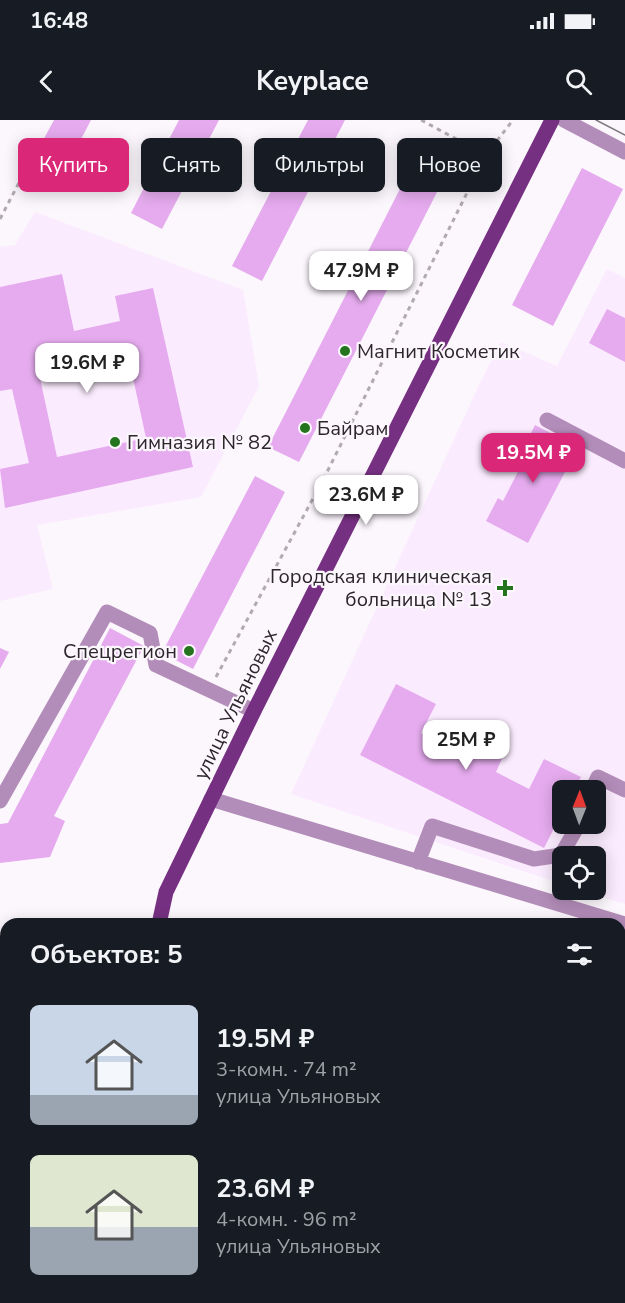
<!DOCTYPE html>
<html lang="ru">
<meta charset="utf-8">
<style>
:root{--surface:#171b24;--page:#242831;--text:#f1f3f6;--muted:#9ea1a6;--accent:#db2777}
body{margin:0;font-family:"Nunito Sans",sans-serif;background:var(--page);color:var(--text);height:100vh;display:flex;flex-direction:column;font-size:22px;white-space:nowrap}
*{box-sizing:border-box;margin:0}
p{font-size:20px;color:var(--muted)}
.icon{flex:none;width:33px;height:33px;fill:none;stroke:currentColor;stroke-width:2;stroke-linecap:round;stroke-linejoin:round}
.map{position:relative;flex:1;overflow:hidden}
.drawer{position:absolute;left:0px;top:798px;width:626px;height:386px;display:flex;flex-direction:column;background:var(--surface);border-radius:18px 18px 0 0;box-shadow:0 3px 15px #0003}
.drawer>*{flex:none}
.guide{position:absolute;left:18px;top:18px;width:590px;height:54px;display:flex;gap:12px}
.needle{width:39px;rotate:1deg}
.fabs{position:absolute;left:552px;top:660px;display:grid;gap:12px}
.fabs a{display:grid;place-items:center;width:54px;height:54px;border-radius:9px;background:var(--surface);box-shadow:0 3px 15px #0003;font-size:30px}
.price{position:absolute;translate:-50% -51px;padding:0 14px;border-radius:12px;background:#fff;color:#222;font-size:20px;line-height:39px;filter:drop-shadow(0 2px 3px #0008)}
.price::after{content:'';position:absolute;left:50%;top:36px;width:18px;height:14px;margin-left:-9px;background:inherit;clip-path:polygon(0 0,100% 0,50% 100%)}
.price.active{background:var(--accent);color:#fff}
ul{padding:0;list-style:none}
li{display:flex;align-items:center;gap:18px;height:150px;padding:0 30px}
li span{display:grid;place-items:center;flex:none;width:168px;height:120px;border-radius:9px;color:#555}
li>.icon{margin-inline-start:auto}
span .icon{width:72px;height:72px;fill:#fffc;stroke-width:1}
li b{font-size:26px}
h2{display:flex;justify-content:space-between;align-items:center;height:72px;padding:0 30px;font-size:26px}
.chip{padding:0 21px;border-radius:9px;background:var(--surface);box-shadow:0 3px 15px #0003;font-size:21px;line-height:54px}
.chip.active{background:var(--accent);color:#fff}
.status{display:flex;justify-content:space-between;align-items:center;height:42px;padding:0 30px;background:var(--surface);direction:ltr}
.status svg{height:16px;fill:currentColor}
header{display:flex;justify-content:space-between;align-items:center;height:78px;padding:0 30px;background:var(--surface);font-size:27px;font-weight:700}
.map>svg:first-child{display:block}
.built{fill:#fbebfe;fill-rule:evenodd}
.green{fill:#f6dffa}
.building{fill:#e5abee;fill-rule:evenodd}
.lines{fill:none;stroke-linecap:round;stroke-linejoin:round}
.path{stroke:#b1abb1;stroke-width:3;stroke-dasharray:4.5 4.5;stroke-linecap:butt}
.minor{stroke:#b38db9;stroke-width:15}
.major{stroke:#763081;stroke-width:15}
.tram{stroke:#7c767d;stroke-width:1.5}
.rail{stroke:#7c767d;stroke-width:4.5;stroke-dasharray:8 8;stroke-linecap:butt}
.poi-dot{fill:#24741d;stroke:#fcf6fd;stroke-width:2}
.labels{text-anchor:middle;stroke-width:4.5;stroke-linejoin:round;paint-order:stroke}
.poi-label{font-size:20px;fill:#2d272d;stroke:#fcf6fd;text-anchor:start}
.street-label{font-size:20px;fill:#2d272d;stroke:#fcf6fd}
</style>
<div class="status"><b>16:48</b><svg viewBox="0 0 49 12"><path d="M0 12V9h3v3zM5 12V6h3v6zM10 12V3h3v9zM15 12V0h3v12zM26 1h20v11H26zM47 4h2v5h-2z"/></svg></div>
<header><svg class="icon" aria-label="back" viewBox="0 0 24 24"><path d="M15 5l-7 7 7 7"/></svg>Keyplace<svg class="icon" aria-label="search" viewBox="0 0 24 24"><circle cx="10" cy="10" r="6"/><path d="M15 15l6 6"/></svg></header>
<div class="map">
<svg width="625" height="1183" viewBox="0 0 625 1183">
<rect width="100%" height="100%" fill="#fcf6fd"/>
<path class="built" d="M 35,92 L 243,170 L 259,266 L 201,377 L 37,405 L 53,469 L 0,481 L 0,127 L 15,125 Z
M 607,149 L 625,158 L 625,784 L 580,770 L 596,770 L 596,736 L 562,736 L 562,764 L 291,674 L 479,265 L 501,222 L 557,246 ZM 562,670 L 596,670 L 596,704 L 562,704 Z
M 0,1148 L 6,1148 L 6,1178 L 620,1178 L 620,1173 L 625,1174 L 625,1183 L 0,1183 Z"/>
<path class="green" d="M 6,917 L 6,1047 L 0,1048 L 0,918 Z
M 620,938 L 625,939 L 625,1065 L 620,1064 Z"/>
<path class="building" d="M 54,0 L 91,0 L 62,56 L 32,41 Z
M 179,0 L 219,0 L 162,109 L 131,93 Z
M 308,0 L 345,0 L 262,161 L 232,146 Z
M 424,22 L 455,37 L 299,342 L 268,327 Z
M 582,48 L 623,69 L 553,206 L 512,185 Z
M 62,154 L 74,211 L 120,201 L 115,176 L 153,168 L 193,347 L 5,388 L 0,349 L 29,343 L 12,269 L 0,271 L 0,167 ZM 127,230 L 146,318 L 57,337 L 38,249 Z
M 607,189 L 625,198 L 625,242 L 589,223 Z
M 535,305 L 578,327 L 528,423 L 486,401 L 498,378 L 503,381 L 527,334 L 522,331 Z
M 255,356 L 285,372 L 193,549 L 162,533 Z
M 110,508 L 144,526 L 54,696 L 65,701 L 50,737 L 0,743 L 0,704 L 8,703 Z
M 0,528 L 9,532 L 0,549 Z
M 396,564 L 436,584 L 421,613 L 459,633 L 469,614 L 505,632 L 496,652 L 529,669 L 544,639 L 581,657 L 574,670 L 562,670 L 562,693 L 544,728 L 360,635 Z"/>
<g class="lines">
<path class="path" d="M 486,35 L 513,0
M 0,99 L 23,55
M 216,557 L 322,362 L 486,35 L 421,0"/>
<path class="minor" d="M 564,0 L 625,32
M 547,300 L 625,341
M 592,670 L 598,657 L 625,670
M 211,679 L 625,804
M 0,681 L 107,492 L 150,513 L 156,545 L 254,591
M 418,742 L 432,706 L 534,739 L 561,735 L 579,704
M 0,1064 L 6,1064"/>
<path class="major" d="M 159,804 L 166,772 L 254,591 L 552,0
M 0,898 L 6,897
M 620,919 L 625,920"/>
<path class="tram" d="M 596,0 L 625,15"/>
<path class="rail" d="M 0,1119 L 6,1119
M 620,1130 L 625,1131
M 0,1131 L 6,1130
M 620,1143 L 625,1144
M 312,1178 L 357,1183
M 533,1178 L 574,1183"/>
</g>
<g class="poi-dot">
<circle cx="345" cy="231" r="6"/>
<circle cx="305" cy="308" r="6"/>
<circle cx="115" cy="322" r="6"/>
<path d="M502 459h6v6h6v6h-6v6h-6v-6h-6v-6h6z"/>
<circle cx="189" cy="531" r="6"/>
</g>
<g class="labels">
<g class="poi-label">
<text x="357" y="238">Магнит Косметик</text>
<text x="317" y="315">Байрам</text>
<text x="127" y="329">Гимназия № 82</text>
<text x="492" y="463" text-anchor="end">Городская клиническая<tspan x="492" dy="23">больница № 13</tspan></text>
<text x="177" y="538" text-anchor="end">Спецрегион</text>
</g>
<g class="street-label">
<text transform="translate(235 584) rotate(-64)" y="7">улица Ульяновых</text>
</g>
</g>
</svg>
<div class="fabs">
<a><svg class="needle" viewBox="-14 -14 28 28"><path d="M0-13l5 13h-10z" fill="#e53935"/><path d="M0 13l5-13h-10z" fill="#9ea1a6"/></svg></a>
<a><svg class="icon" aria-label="locate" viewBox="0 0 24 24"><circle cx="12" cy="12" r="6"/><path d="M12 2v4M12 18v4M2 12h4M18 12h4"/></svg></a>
</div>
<b class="price" style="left:361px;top:182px">47.9M ₽</b>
<b class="price" style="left:87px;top:274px">19.6M ₽</b>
<b class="price active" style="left:533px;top:364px">19.5M ₽</b>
<b class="price" style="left:366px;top:406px">23.6M ₽</b>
<b class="price" style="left:466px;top:651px">25M ₽</b>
<div class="guide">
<a class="chip active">Купить</a>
<a class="chip">Снять</a>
<a class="chip">Фильтры</a>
<a class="chip">Новое</a>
</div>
<section class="drawer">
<h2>Объектов: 5<svg class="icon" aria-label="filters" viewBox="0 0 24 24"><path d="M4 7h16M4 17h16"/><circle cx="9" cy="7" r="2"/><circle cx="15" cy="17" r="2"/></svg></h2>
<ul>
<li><span style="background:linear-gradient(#c9d6e8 75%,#9aa5b1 0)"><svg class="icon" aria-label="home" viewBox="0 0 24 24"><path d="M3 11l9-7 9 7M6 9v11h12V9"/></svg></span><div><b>19.5M ₽</b><p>3-комн. · 74 m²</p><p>улица Ульяновых</p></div></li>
<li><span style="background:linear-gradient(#dfe7d0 60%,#9aa5b1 0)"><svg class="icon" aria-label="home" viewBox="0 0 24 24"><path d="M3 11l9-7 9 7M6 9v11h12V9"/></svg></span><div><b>23.6M ₽</b><p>4-комн. · 96 m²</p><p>улица Ульяновых</p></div></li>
</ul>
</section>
</div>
